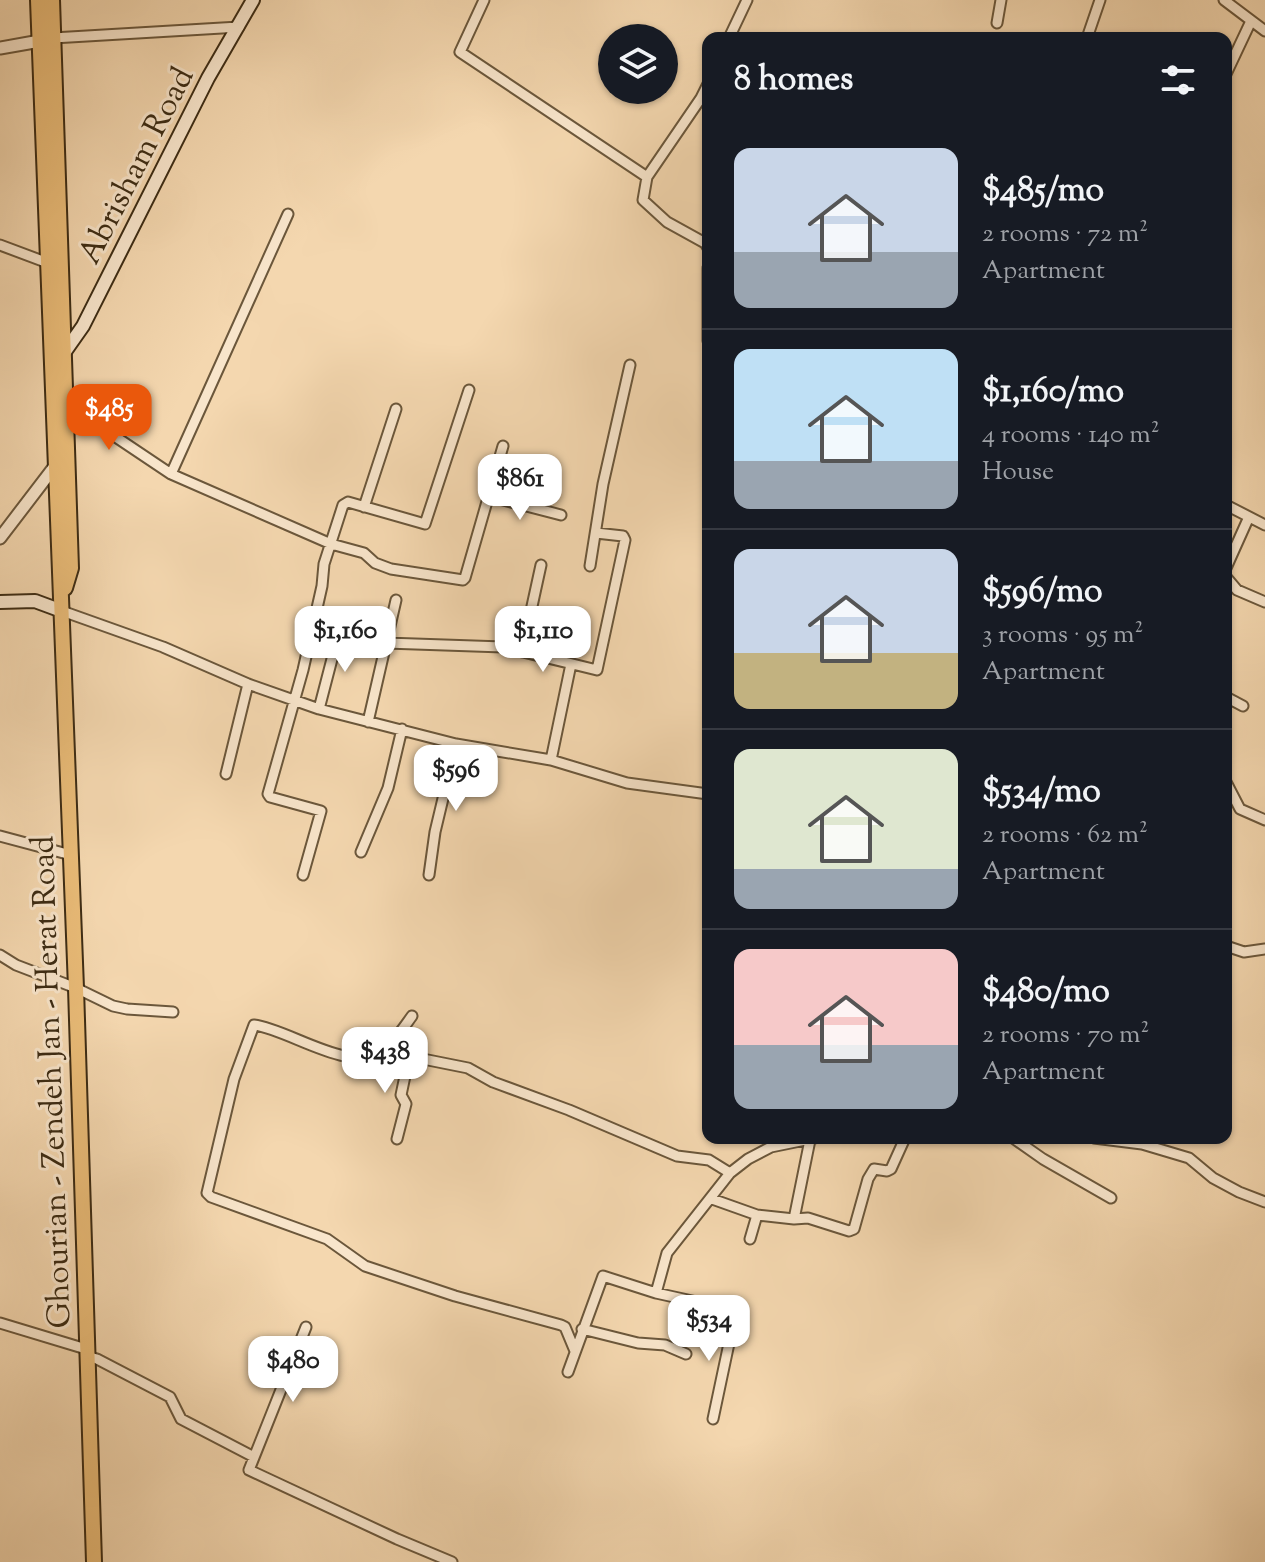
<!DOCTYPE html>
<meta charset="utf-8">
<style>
:root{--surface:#171b24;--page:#20242c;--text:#f1f3f6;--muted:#9ea1a6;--line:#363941;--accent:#ea580c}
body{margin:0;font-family:"Sorts Mill Goudy",serif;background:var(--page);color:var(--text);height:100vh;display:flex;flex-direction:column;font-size:30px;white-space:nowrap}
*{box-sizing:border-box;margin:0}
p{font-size:26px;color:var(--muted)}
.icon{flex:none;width:44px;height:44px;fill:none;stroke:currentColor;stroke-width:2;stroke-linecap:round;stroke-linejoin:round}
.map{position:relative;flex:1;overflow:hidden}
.details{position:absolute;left:702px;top:32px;width:530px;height:1112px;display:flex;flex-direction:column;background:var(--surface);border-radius:16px;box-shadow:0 2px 6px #0004}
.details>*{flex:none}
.buttons{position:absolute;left:598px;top:24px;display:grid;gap:16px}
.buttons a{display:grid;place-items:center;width:80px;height:80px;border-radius:50%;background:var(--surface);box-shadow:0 2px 6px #0004;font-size:40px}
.price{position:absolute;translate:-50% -68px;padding:0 18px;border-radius:16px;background:#fff;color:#222;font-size:26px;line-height:52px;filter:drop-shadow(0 2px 4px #0008)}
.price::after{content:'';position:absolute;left:50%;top:48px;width:24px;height:18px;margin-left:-12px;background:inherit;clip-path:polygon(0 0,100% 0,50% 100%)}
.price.on{background:var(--accent);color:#fff}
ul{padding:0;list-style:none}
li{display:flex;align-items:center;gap:24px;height:200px;padding:0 32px}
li+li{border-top:2px solid var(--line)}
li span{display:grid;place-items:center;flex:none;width:224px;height:160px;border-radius:16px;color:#555}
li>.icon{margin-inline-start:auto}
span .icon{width:96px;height:96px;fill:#fffc;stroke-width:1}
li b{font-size:34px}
h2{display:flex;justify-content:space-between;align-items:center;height:96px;padding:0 32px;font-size:34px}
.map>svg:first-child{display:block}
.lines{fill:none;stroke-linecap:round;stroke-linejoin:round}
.minor-casing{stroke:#6b573b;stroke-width:13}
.tertiary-casing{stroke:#6b573b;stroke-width:15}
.secondary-casing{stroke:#3d2c14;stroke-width:16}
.primary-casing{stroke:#3d2c14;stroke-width:18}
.minor{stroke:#f8e5cb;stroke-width:9}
.tertiary{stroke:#f8e5cb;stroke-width:11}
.secondary{stroke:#f8e5cb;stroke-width:12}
.primary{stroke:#eabc78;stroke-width:14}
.labels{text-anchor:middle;stroke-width:6;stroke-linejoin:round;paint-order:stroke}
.street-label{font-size:32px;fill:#3d2c14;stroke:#f8e5cb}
</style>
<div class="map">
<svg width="1265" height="1562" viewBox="0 0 1265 1562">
<rect width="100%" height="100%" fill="#f4d7af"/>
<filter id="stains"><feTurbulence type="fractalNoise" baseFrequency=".0025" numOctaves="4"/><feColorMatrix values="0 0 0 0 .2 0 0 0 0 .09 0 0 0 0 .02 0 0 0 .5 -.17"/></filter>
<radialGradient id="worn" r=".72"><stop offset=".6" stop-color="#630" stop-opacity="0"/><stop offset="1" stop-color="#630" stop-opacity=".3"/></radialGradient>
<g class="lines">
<g class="minor-casing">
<path id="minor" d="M 484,0 L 460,52 L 647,177
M 1224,0 L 1265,31
M 997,23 L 1001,0
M 53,38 L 239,27
M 729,38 L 747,0
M 1087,38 L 1100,0
M 1226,74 L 1251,21
M 708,84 L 701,98 L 647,177 L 643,200 L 667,222 L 705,243 L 708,248
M 0,245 L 48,263
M 708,268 L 708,341
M 65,403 L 171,474 L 331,544 L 364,553 L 375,563 L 391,569 L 463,580 L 465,578 L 503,446
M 171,474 L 288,214
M 488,496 L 561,515
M 1226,505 L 1265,525
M 364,507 L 396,409
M 590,566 L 603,484 L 630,365
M 1226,568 L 1248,519
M 1226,577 L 1237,590 L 1265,602
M 62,611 L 163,647 L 248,684 L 319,709 L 456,744 L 551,760 L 627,783 L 708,794
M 313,624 L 355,637 L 386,643 L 503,647 L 597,670 L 625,540 L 623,536 L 596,533
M 522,652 L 541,565
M 1226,697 L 1243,706
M 319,709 L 339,632
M 368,722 L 396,600
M 551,760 L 571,664
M 226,774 L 248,684
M 1226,782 L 1240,809 L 1265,820
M 0,836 L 71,855
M 361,852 L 388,788 L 402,729
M 303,875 L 321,811 L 270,797 L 268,794 L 303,670 L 322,586 L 324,564 L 343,505 L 348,502 L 425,524 L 469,390
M 429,875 L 435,832 L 456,744
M 1226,946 L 1244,952 L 1265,949
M 0,955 L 16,965 L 76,988 L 113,1006 L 127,1009 L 173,1012
M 412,1016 C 404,1027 395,1041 384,1050 C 352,1076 289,1029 254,1025 L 234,1079 L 207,1193 L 211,1197 L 327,1239 L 365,1266 L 455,1296 L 561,1325 L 565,1327 L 575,1351
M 383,1051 L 468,1068 L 493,1082 L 569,1110 L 677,1156 L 709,1160 L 730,1173
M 1013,1138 L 1043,1159 L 1111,1198
M 1094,1138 L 1142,1144 L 1189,1158 L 1213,1178 L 1239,1192 L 1265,1202
M 397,1139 L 406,1104 L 401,1095 L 409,1057
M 712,1199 L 757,1215
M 794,1219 L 810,1140
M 750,1239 L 757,1215 L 794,1219 L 808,1218 L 849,1231 L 854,1229 L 868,1179 L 874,1169 L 887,1171 L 891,1169 L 905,1138
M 656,1293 L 667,1253 L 730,1173 L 748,1159 L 771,1147 L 815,1138
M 0,1323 L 86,1349
M 306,1327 L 249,1470 L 397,1539 L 452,1562
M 582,1329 L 638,1343 L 665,1345 L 686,1354
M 86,1356 L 97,1359 L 170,1397 L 181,1419 L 254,1457
M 568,1372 L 603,1276 L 656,1293 L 733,1310 L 735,1315 L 713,1419"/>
</g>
<g class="tertiary-casing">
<path id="tertiary" d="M 0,48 L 40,41
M 0,538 L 55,466"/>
</g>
<g class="secondary-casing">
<path id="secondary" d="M 64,353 L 83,326 L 208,78 L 253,0
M 0,602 L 35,601 L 62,611"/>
</g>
<g class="primary-casing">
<path id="primary" d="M 38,0 L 76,988 L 94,1562
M 52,0 L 71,568 L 65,588"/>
</g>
<use href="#minor" class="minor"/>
<use href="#tertiary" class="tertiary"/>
<use href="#secondary" class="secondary"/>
<use href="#primary" class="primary"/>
</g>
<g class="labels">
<g class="street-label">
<text transform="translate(135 165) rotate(-63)" y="11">Abrisham Road</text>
<text transform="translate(50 1082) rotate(-92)" y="11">Ghourian - Zendeh Jan - Herat Road</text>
</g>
</g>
<rect width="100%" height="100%" filter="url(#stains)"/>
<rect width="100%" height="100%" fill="url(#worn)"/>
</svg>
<div class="buttons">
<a><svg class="icon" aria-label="layers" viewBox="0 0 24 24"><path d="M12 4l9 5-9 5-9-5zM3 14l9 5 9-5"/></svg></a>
</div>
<b class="price on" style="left:109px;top:452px">$485</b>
<b class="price" style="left:520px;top:522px">$861</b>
<b class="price" style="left:345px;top:674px">$1,160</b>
<b class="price" style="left:543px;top:674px">$1,110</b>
<b class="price" style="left:456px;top:813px">$596</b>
<b class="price" style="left:385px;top:1095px">$438</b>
<b class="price" style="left:709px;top:1363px">$534</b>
<b class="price" style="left:293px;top:1404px">$480</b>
<section class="details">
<h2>8 homes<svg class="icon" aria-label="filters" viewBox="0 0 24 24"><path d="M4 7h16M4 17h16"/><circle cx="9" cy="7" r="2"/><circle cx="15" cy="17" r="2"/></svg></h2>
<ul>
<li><span style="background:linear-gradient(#c9d6e8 65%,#9aa5b1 0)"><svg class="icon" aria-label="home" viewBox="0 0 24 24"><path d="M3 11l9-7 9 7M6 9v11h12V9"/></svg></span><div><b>$485/mo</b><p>2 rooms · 72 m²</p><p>Apartment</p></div></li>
<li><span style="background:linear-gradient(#bfe0f5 70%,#9aa5b1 0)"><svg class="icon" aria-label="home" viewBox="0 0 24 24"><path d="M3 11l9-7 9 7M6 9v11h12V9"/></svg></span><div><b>$1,160/mo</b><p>4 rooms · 140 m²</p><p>House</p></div></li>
<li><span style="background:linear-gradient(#c9d6e8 65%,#c2b280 0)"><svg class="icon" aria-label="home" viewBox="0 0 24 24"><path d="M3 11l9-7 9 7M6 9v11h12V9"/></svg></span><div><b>$596/mo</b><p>3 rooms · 95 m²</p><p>Apartment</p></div></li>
<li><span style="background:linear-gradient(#dfe7d0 75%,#9aa5b1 0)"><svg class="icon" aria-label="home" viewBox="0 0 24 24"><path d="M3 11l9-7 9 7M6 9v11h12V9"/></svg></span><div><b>$534/mo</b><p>2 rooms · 62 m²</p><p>Apartment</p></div></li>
<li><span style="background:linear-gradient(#f6c9c9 60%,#9aa5b1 0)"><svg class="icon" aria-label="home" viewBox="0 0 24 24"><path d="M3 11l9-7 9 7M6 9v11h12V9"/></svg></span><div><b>$480/mo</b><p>2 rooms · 70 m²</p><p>Apartment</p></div></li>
</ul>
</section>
</div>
